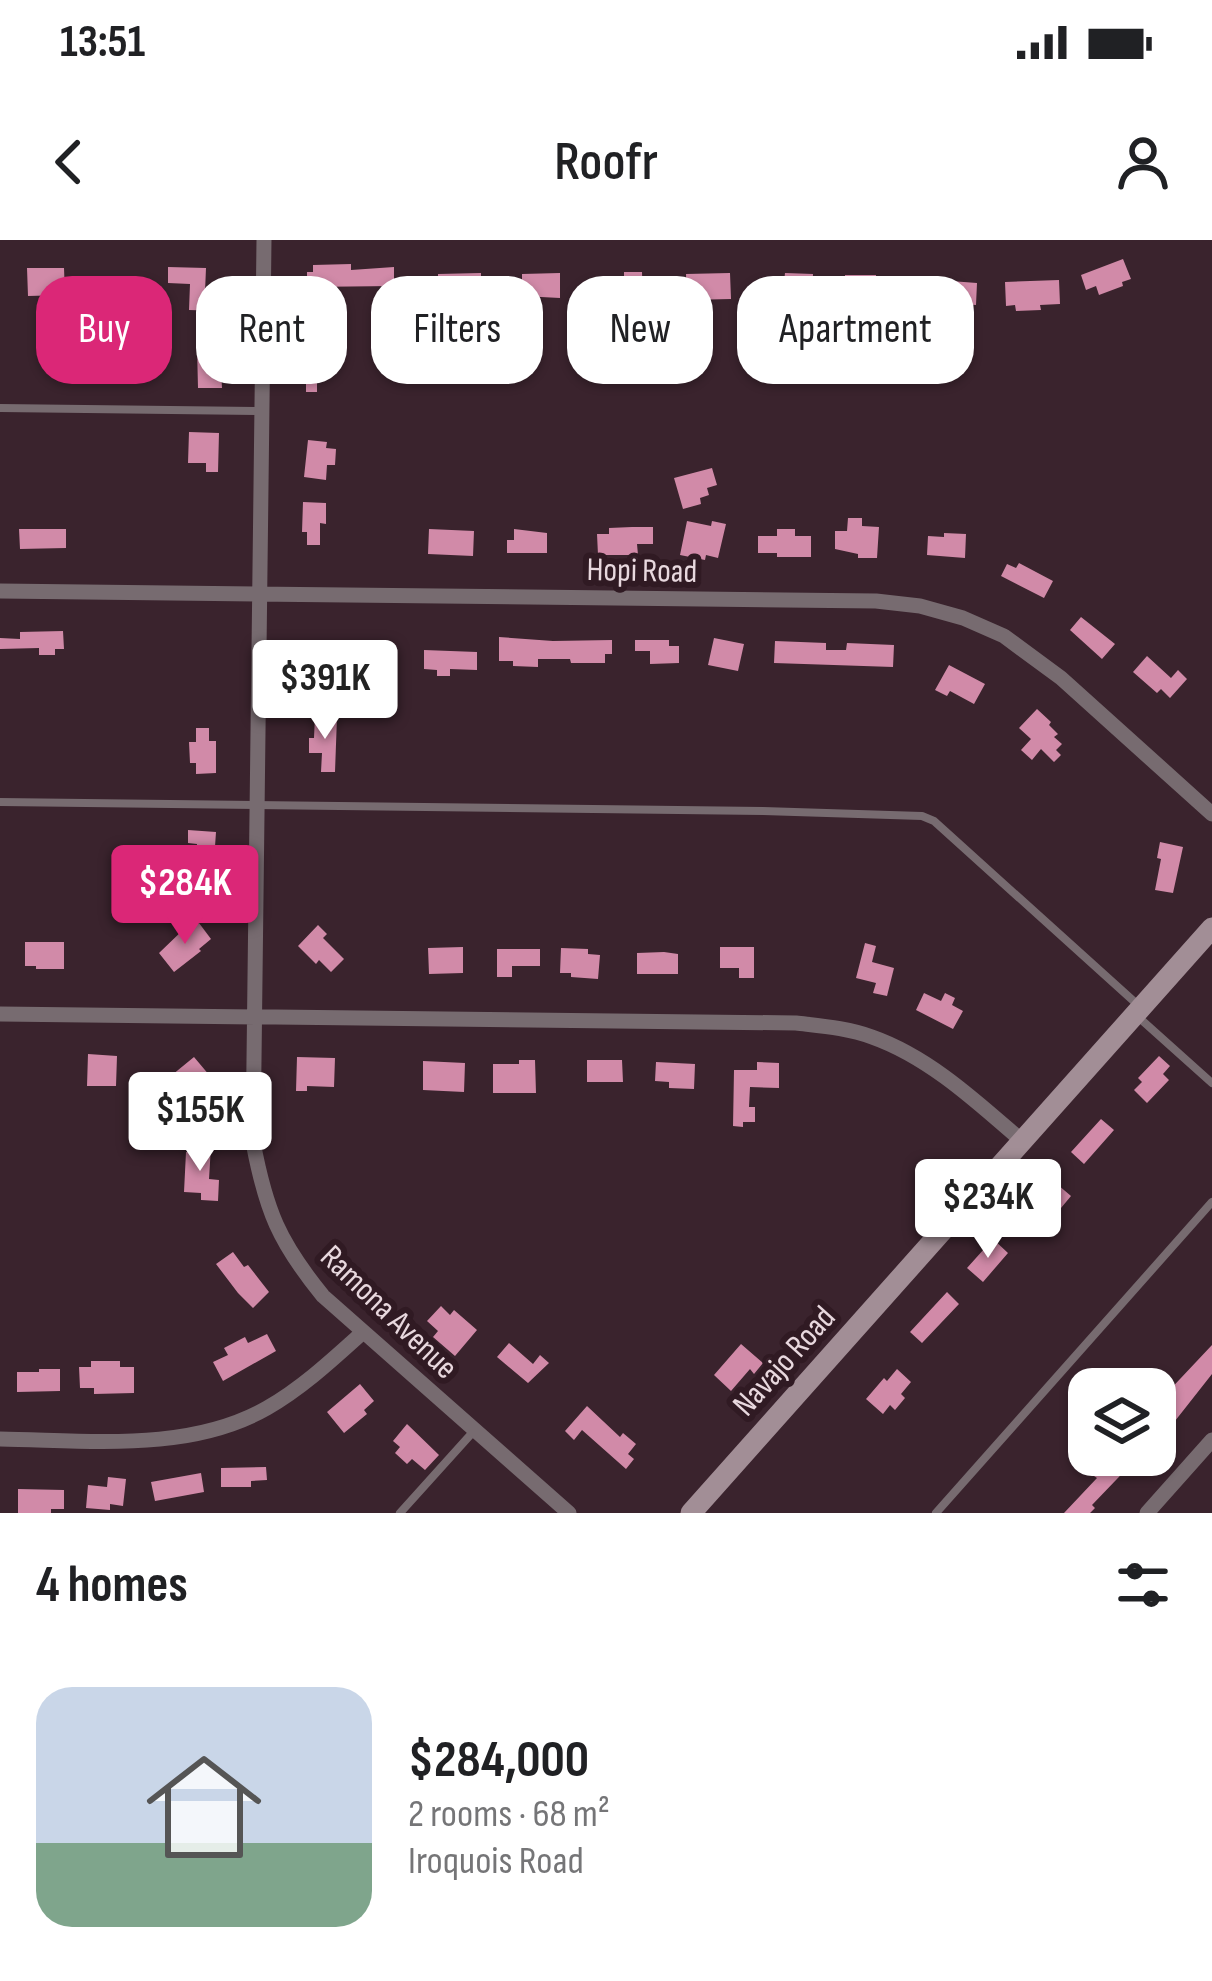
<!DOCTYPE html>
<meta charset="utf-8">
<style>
:root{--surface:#fff;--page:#f6f6f6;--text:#202124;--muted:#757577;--accent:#db2777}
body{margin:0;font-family:"Sofia Sans Condensed",sans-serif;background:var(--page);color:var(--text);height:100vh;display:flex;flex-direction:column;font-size:45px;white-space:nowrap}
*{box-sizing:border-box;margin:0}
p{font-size:39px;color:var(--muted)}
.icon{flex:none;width:66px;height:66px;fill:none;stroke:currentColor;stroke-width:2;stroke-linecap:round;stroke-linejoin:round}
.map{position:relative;height:1273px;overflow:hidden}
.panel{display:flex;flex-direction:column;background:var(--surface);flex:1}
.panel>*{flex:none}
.banner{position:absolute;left:36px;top:36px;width:1140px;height:108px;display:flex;gap:24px}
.fabs{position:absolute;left:1068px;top:1128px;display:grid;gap:24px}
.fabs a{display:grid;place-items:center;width:108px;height:108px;border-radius:24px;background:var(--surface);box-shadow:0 3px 9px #0004;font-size:60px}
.price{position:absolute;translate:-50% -102px;padding:0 27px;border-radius:12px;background:#fff;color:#222;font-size:39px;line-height:78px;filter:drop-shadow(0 3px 6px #0008)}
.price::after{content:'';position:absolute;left:50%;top:72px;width:36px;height:27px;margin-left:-18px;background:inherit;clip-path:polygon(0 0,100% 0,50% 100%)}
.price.selected{background:var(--accent);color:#fff}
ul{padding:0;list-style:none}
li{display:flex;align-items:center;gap:36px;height:300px;padding:0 36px}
li span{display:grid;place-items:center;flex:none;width:336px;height:240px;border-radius:36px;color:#555}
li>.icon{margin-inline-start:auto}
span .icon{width:144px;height:144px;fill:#fffc;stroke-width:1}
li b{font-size:51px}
h2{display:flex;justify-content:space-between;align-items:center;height:144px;padding:0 36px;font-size:51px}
.pill{padding:0 42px;border-radius:36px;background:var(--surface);box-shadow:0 3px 9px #0004;font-size:42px;line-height:108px}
.pill.selected{background:var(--accent);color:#fff}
.status{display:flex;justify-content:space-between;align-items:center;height:84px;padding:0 60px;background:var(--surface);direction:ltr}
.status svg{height:33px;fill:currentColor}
header{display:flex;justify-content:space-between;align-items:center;height:156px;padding:0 36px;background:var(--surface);font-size:54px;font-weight:600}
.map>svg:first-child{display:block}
.building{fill:#d18aa8}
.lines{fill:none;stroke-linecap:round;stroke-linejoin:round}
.service{stroke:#776b70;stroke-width:8}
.minor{stroke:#776b70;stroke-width:15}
.secondary{stroke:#a28e96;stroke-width:21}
.labels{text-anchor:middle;stroke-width:12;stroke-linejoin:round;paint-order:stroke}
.street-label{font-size:33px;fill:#e8d8de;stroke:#301a23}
</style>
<div class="status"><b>13:51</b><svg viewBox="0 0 49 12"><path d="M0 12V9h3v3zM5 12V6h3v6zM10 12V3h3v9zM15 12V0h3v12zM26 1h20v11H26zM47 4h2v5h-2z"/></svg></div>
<header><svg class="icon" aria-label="back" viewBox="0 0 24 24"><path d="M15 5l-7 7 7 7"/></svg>Roofr<svg class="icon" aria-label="person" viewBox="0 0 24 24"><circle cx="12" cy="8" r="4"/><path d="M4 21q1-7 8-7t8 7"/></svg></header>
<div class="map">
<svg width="1212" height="1273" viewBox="0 0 1212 1273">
<rect width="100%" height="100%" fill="#3a232d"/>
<path class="building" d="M 1123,19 L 1131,39 L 1122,42 L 1123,46 L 1099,55 L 1096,46 L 1086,50 L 1081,35 Z
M 351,24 L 351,30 L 394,27 L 394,46 L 307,47 L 307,32 L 313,32 L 313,25 Z
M 168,27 L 206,28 L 205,52 L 222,52 L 221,71 L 189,70 L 190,44 L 168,43 Z
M 27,28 L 64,28 L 65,55 L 28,56 Z
M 624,32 L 642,32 L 643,64 L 605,64 L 605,37 L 624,37 Z
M 481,33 L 481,54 L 447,58 L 446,52 L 438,53 L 438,34 Z
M 560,33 L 560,58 L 522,56 L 522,34 Z
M 730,33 L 731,59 L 687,60 L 686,34 Z
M 785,33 L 813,34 L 812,61 L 777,60 L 776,84 L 759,83 L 761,41 L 784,42 Z
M 845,35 L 876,35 L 876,39 L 891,39 L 892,59 L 877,59 L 877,64 L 857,64 L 857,59 L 845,58 Z
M 924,39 L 977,43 L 976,65 L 945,63 L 945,70 L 922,64 Z
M 1059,40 L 1060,64 L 1040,65 L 1041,70 L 1016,71 L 1015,65 L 1006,66 L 1005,42 Z
M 197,107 L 216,107 L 217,130 L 221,130 L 222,148 L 198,148 Z
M 306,108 L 328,108 L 328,139 L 317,139 L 317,152 L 306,152 Z
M 189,192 L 219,193 L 218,232 L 206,232 L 206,223 L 188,223 Z
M 308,200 L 327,202 L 326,208 L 336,209 L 335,225 L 327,225 L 326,240 L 304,237 Z
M 712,228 L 717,245 L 707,248 L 709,255 L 700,258 L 701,264 L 683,269 L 674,238 Z
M 303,262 L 326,263 L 326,284 L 320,283 L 320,305 L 307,305 L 307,292 L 302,292 Z
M 848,278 L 862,278 L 862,286 L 879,287 L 877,318 L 858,318 L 858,314 L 835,309 L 835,291 L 847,291 Z
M 687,281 L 711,286 L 712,281 L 726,284 L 718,318 L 706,315 L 705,320 L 680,315 Z
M 632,287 L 653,287 L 653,304 L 637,304 L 638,315 L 598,315 L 597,294 L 609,294 L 609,288 Z
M 19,289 L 66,289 L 66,308 L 20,309 Z
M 429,289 L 474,291 L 473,316 L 428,314 Z
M 514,289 L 547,293 L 547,313 L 507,313 L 507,300 L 514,300 Z
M 777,289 L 795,289 L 795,296 L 811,296 L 811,317 L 777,317 L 777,313 L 758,313 L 758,296 L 777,296 Z
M 944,293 L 966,294 L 965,318 L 927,315 L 928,296 L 944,297 Z
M 1019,323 L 1053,341 L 1044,358 L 1001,336 L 1007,324 L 1016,328 Z
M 1081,377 L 1115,404 L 1102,419 L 1070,390 Z
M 63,391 L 64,409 L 55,409 L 55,415 L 39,415 L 39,408 L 0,409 L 0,398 L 20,399 L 20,392 Z
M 499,397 L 553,401 L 612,400 L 612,414 L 605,414 L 605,423 L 571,423 L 570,419 L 538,419 L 538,427 L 513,426 L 513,421 L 499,421 Z
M 714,398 L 744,404 L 738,431 L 708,425 Z
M 635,400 L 669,400 L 669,406 L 679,406 L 679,423 L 650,424 L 650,411 L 635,411 Z
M 775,401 L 826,403 L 826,410 L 846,410 L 847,403 L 894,405 L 893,427 L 774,423 Z
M 424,410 L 477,412 L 477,430 L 450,429 L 450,436 L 437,436 L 437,430 L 424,429 Z
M 1147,416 L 1171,438 L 1178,430 L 1187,439 L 1170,458 L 1161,449 L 1157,453 L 1133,432 Z
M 949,425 L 985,444 L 974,464 L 950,451 L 947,456 L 935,450 Z
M 1037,469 L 1051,482 L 1049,485 L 1058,494 L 1054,497 L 1062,504 L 1056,510 L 1061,515 L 1054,522 L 1041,509 L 1032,520 L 1021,510 L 1031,499 L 1019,488 Z
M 315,476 L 337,477 L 335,532 L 321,532 L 322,513 L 309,513 L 309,498 L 314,498 Z
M 196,488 L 209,488 L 209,501 L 216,501 L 216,533 L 196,534 L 196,523 L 190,523 L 189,502 L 196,502 Z
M 188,590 L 216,592 L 213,636 L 195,635 L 197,604 L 188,603 Z
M 1160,602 L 1183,607 L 1173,653 L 1155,650 L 1161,619 L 1157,618 Z
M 199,683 L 211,699 L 199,709 L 201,711 L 174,732 L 159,713 L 185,688 L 188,692 Z
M 318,685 L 327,694 L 323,698 L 344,719 L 331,732 L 319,720 L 316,724 L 298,706 Z
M 25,702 L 64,702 L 64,729 L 36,729 L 36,726 L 25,726 Z
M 865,703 L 876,706 L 872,722 L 894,728 L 887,756 L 873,753 L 876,743 L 856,738 Z
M 463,707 L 463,733 L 429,734 L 428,708 Z
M 720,707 L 754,707 L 754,738 L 739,738 L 739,728 L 720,728 Z
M 561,708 L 588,709 L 588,714 L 600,715 L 598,739 L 571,737 L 571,733 L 560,733 Z
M 497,709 L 540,709 L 540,726 L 512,726 L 512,737 L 497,737 Z
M 664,712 L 678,714 L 678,734 L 637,734 L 637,713 Z
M 924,753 L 941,761 L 945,753 L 955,758 L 952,765 L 963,771 L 953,789 L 916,770 Z
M 88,814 L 117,816 L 116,846 L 87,846 Z
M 1159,816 L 1170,826 L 1163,834 L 1169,840 L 1147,863 L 1134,850 L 1142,842 L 1138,838 Z
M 194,817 L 210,836 L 205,840 L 213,850 L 203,858 L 199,853 L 192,858 L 172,835 Z
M 297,817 L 335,818 L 334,847 L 307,846 L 307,851 L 296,851 Z
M 519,820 L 535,820 L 536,853 L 493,853 L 493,824 L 519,824 Z
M 587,820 L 622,820 L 623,842 L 587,842 Z
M 423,821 L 465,823 L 464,852 L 423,850 Z
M 656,822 L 695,824 L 694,849 L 669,848 L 669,842 L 655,841 Z
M 757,822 L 779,823 L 779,848 L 750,847 L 749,867 L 755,867 L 755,882 L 743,882 L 743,887 L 733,886 L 734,830 L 757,830 Z
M 1101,879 L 1114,890 L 1084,924 L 1071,912 Z
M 193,905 L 211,906 L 209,939 L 219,940 L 218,961 L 201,960 L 201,953 L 184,952 L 186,912 L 192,912 Z
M 1051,939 L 1071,956 L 1061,968 L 1053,961 L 1035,981 L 1023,971 Z
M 993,999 L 1008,1013 L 983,1042 L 967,1028 Z
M 233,1012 L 244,1027 L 248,1025 L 269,1052 L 253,1068 L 238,1053 L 216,1024 Z
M 947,1052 L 959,1064 L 922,1103 L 910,1092 Z
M 441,1066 L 450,1075 L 454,1070 L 477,1090 L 455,1116 L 433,1097 L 438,1091 L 427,1081 Z
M 267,1094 L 276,1111 L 223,1141 L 213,1122 L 228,1115 L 224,1108 L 245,1097 L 248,1103 Z
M 509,1103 L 533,1124 L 540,1115 L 549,1123 L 528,1143 L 497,1117 Z
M 741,1104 L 763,1123 L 754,1134 L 750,1129 L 731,1151 L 714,1135 Z
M 1212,1105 L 1212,1134 L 1175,1181 L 1155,1200 L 1155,1174 L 1167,1160 L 1164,1156 Z
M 91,1121 L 120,1121 L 120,1127 L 134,1127 L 134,1153 L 94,1154 L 94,1148 L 80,1148 L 79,1127 L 91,1127 Z
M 39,1129 L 60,1129 L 60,1151 L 17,1152 L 17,1132 L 39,1132 Z
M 897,1129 L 911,1142 L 901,1154 L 905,1158 L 895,1170 L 890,1165 L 883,1174 L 866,1159 L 884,1138 L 887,1141 Z
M 360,1144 L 374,1161 L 364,1170 L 367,1174 L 344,1193 L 327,1172 Z
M 587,1166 L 620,1197 L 623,1193 L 636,1204 L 628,1214 L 634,1219 L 626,1229 L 582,1190 L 574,1200 L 565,1191 Z
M 407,1184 L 439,1215 L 425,1230 L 412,1219 L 407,1224 L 395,1213 L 400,1207 L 393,1201 Z
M 1114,1215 L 1140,1215 L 1092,1265 L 1095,1268 L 1090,1273 L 1064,1273 L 1097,1238 L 1094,1236 Z
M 266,1227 L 267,1240 L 251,1241 L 251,1247 L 221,1247 L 221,1228 Z
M 201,1233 L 204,1252 L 155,1261 L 151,1242 Z
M 108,1237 L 126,1239 L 123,1266 L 110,1264 L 110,1270 L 86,1268 L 88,1245 L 107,1247 Z
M 18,1249 L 64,1250 L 64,1269 L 51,1269 L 51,1273 L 18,1273 Z"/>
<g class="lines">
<path class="service" d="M 0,168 L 260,171
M 0,562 L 763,571 L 922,576 L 934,581 L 1138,765
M 1136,775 L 1212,843
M 400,1273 L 473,1192
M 936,1273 L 1212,962"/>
<path class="minor" d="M 264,0 L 253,902 C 266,971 279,1002 323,1056 L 569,1273
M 0,351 L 876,361 L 920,366 L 963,378 L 1004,396 L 1061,438 L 1212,574
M 0,774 L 796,783 C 821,786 848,788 872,797 C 929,817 977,862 1022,901
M 0,1199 C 87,1200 188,1213 267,1168 C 302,1148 332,1120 362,1093
M 1147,1273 L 1212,1200"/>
<path class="secondary" d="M 691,1273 L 1212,688"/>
</g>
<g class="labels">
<g class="street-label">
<text transform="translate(642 329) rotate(1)" y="12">Hopi Road</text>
<text transform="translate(390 1071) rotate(44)" y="12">Ramona Avenue</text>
<text transform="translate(783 1120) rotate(-48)" y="12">Navajo Road</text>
</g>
</g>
</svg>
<div class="fabs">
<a><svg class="icon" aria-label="layers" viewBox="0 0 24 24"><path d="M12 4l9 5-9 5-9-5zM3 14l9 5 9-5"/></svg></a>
</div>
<b class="price" style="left:325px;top:502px">$391K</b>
<b class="price selected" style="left:185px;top:707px">$284K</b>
<b class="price" style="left:200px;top:934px">$155K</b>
<b class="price" style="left:988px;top:1021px">$234K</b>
<div class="banner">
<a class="pill selected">Buy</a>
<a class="pill">Rent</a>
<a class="pill">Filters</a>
<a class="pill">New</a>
<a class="pill">Apartment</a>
</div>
</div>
<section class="panel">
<h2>4 homes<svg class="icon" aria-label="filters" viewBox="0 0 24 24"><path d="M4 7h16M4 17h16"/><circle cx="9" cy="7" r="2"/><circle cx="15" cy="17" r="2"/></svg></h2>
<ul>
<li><span style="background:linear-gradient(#c9d6e8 65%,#7fa58c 0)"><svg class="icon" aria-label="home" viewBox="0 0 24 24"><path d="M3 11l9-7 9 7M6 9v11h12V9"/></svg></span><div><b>$284,000</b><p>2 rooms · 68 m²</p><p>Iroquois Road</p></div></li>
</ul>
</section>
